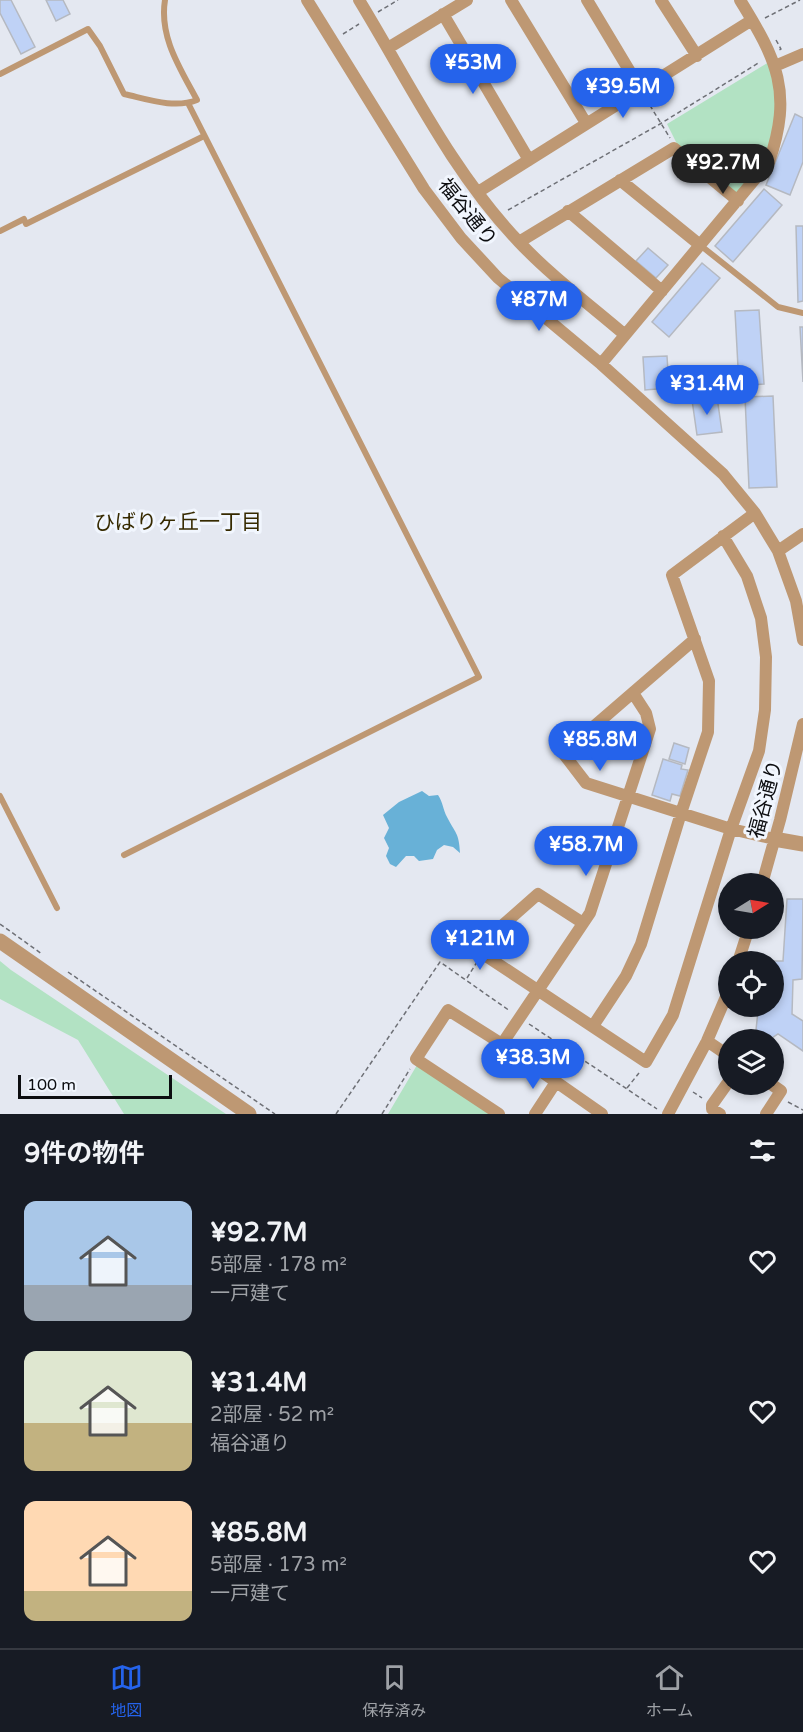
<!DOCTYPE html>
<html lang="ja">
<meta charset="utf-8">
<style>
:root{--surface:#171b24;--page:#20242c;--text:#f1f3f6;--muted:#9ea1a6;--line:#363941;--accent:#2563eb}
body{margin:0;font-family:"Varela Round","Noto Sans JP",sans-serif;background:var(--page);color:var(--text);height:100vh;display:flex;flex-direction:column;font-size:22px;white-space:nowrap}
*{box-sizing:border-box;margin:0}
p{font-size:20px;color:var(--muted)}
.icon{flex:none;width:33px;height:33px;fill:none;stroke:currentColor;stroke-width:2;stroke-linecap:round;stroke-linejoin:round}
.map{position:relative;height:1114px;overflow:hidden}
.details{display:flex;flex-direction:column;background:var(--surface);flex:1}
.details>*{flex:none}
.needle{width:39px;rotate:79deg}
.tools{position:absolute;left:718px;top:873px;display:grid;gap:12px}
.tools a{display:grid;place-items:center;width:66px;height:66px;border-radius:50%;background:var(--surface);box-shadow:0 3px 9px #0003;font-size:30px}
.scale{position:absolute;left:18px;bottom:15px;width:154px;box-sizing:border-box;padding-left:6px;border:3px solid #0c0d10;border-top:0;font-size:16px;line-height:21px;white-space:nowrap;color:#0c0d10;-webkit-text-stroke:4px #f1f6fe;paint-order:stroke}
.price{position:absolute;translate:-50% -51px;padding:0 14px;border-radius:21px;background:var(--accent);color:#fff;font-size:20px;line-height:39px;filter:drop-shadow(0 2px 3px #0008)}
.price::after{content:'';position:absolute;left:50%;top:36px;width:18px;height:14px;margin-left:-9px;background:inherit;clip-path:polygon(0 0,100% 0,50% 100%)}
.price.selected{background:#222;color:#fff}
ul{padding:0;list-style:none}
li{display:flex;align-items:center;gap:18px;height:150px;padding:0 24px}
li span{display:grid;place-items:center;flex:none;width:168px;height:120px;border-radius:12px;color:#555}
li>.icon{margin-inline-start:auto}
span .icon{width:72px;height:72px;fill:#fffc;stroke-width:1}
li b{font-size:26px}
h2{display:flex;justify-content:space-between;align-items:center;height:72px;padding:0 24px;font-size:26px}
.menu{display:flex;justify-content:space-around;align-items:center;height:84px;border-top:2px solid var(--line);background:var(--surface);font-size:16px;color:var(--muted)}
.menu a{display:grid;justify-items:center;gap:3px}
.menu .selected{color:var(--accent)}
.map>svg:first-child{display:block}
.green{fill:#b2e2c3}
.water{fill:#68b1d7}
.building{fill:#bfd2f6;stroke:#b5b9c1;stroke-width:1.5}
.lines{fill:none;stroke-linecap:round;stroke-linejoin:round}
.path{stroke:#6e7076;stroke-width:1.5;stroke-dasharray:4.5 3;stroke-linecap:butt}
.service{stroke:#be9873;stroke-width:6}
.minor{stroke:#be9873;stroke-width:12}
.tertiary{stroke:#be9873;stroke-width:15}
.labels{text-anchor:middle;stroke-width:6;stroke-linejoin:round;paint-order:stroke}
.street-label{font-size:20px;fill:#0c0d10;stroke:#f1f6fe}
.neighbourhood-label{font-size:21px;fill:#362a00;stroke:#f1f6fe}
</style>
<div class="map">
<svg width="803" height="1114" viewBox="0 0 803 1114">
<rect width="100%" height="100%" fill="#e4e8f1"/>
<path class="green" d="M 769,62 L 777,103 L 768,158 L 742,199 L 679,148 L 667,124 Z
M 0,961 L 11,970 L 226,1114 L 124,1114 L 78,1040 L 0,999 Z
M 417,1065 L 490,1114 L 388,1114 Z"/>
<path class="water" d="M 422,791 L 429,796 L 438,795 C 443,802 443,810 447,817 C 455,833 459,832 460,853 L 453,847 L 444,845 L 437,850 L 433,859 L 419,861 L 414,856 L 406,856 L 396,867 L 390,864 L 386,856 L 389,848 L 384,838 L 389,828 L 383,815 L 399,802 Z"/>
<path class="building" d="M 0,0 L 11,0 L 35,47 L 21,54 L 0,13 Z
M 46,0 L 63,0 L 70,14 L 56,21 Z
M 795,114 L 803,118 L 803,162 L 790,195 L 766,185 Z
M 764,189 L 782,205 L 733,262 L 715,246 Z
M 796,226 L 803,226 L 803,301 L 798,302 Z
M 648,248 L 668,265 L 656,278 L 636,261 Z
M 702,263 L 720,278 L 669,337 L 652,322 Z
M 759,310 L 764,384 L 739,386 L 735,311 Z
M 800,327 L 803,327 L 803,382 Z
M 667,356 L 669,388 L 645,390 L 643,357 Z
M 773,396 L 777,487 L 749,488 L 745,397 Z
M 717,397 L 722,432 L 697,435 L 692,400 Z
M 674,743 L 689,748 L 685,764 L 669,759 Z
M 663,759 L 682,765 L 681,769 L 688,770 L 680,796 L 672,794 L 670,801 L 652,795 Z
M 787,899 L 803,899 L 802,979 L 793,980 L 792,1014 L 803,1021 L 803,1051 L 778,1034 L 769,1040 L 756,1030 L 758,1011 L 765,1009 L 765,1006 L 774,1006 L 774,962 L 770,961 L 783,961 Z"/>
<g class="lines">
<path class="path" d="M 378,12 L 398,0
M 765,18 L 800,0
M 343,34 L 359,24
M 776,40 L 781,49 L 779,50
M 646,99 L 670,138
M 508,210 L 660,124 L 760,62
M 472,232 L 486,223
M 0,924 L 42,954
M 68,972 L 275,1114
M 467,978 L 477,962
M 529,1024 L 657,1109
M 627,1088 L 639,1073
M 693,1092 L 702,1098
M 788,1102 L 803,1110
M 336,1114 L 440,962 L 510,1011
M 382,1114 L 410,1069
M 802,1114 L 803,1113"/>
<path class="service" d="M 0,74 L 88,29 L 100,46 L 124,94 C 147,99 174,109 197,100 C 180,68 159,37 165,0
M 0,231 L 24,219 L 26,224 L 204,136
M 700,245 L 778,307 L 803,313
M 0,796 L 57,908
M 124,855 L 479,677 L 188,103"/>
<path class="minor" d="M 307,0 L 424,189 L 461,238 L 498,278 L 601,364 L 723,474 L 755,513 L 778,551 L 796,601 L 803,640
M 359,0 C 409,82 452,172 519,242 C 551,276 590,305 625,335
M 511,0 L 586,123
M 587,0 L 641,90
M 661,0 L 697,56
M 443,14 L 529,160
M 388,48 L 467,0
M 775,66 L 803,54
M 620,180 L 700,245
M 478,192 L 752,20
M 568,211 L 662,291
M 519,242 L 674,148 L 738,201
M 601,364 L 769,162 C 793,92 777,60 740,0
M 778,551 L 803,534
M 695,639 L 563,753 L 586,783 L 731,829 L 774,839
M 762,884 L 780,820 L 803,724
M 583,923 L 538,894 L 504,924 L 483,954 L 646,1062 L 673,1015 L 731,829 L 759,751 L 765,710 L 766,657 L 761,618 L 747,576 L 723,536
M 738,962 L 749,928
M 593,1026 L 626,976 L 641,944 L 681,813 L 708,732 L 709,681 L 672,575 L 755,513
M 707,1041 L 729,1056
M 502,1044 L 590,913 L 650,729 L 646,713 L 633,693
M 499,1114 L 416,1059 L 448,1010 L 502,1044 L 602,1114
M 535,1114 L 556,1082
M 668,1114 L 707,1041 L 729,990
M 720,1114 L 712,1109 L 712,1105 L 729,1081
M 766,1114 L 781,1091 L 771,1084"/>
<path class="tertiary" d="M 774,839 L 803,844
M 0,941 L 249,1114"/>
</g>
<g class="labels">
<g class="street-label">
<text transform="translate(468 212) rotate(51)" y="7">福谷通り</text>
<text transform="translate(765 799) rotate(-75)" y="7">福谷通り</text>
</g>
<g class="neighbourhood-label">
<text x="178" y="529">ひばりヶ丘一丁目</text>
</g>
</g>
</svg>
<div class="tools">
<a><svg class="needle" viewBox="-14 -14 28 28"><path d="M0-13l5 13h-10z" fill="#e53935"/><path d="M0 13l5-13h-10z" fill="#9ea1a6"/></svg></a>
<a><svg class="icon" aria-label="locate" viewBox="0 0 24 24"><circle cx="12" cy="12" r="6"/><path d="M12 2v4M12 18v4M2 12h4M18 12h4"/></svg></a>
<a><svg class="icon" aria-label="layers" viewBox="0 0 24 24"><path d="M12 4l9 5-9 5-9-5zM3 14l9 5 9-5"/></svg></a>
</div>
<div class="scale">100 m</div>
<b class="price" style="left:473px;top:95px">¥53M</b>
<b class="price" style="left:623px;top:119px">¥39.5M</b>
<b class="price selected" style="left:723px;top:195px">¥92.7M</b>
<b class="price" style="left:539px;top:332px">¥87M</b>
<b class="price" style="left:707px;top:416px">¥31.4M</b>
<b class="price" style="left:600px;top:772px">¥85.8M</b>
<b class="price" style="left:586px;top:877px">¥58.7M</b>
<b class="price" style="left:480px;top:971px">¥121M</b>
<b class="price" style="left:533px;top:1090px">¥38.3M</b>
</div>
<section class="details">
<h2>9件の物件<svg class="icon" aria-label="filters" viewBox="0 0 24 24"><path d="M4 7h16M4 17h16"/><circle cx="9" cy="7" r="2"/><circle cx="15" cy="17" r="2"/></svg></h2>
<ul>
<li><span style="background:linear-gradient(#a9c7e8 70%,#9aa5b1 0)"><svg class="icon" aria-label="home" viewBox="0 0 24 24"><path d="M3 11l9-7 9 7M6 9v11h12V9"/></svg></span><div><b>¥92.7M</b><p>5部屋 · 178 m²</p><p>一戸建て</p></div><svg class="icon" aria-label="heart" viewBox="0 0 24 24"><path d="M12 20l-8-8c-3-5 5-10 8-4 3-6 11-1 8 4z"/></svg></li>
<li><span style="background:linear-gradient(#dfe7d0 60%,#c2b280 0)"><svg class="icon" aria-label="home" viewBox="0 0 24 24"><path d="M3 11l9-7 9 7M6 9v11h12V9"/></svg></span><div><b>¥31.4M</b><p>2部屋 · 52 m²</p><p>福谷通り</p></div><svg class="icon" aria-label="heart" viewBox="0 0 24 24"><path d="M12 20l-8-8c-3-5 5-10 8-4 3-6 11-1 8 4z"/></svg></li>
<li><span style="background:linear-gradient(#ffd9b3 75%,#c2b280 0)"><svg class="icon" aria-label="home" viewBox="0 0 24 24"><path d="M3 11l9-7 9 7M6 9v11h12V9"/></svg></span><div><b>¥85.8M</b><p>5部屋 · 173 m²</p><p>一戸建て</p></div><svg class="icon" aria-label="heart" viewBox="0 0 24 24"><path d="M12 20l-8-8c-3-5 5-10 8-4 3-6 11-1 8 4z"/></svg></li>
</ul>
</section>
<nav class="menu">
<a class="selected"><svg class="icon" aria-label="map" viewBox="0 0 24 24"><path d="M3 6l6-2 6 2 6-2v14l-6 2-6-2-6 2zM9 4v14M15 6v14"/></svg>地図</a>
<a><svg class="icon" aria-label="saved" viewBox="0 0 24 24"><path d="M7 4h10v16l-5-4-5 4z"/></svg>保存済み</a>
<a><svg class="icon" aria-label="home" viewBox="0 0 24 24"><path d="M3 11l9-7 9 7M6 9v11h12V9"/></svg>ホーム</a>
</nav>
